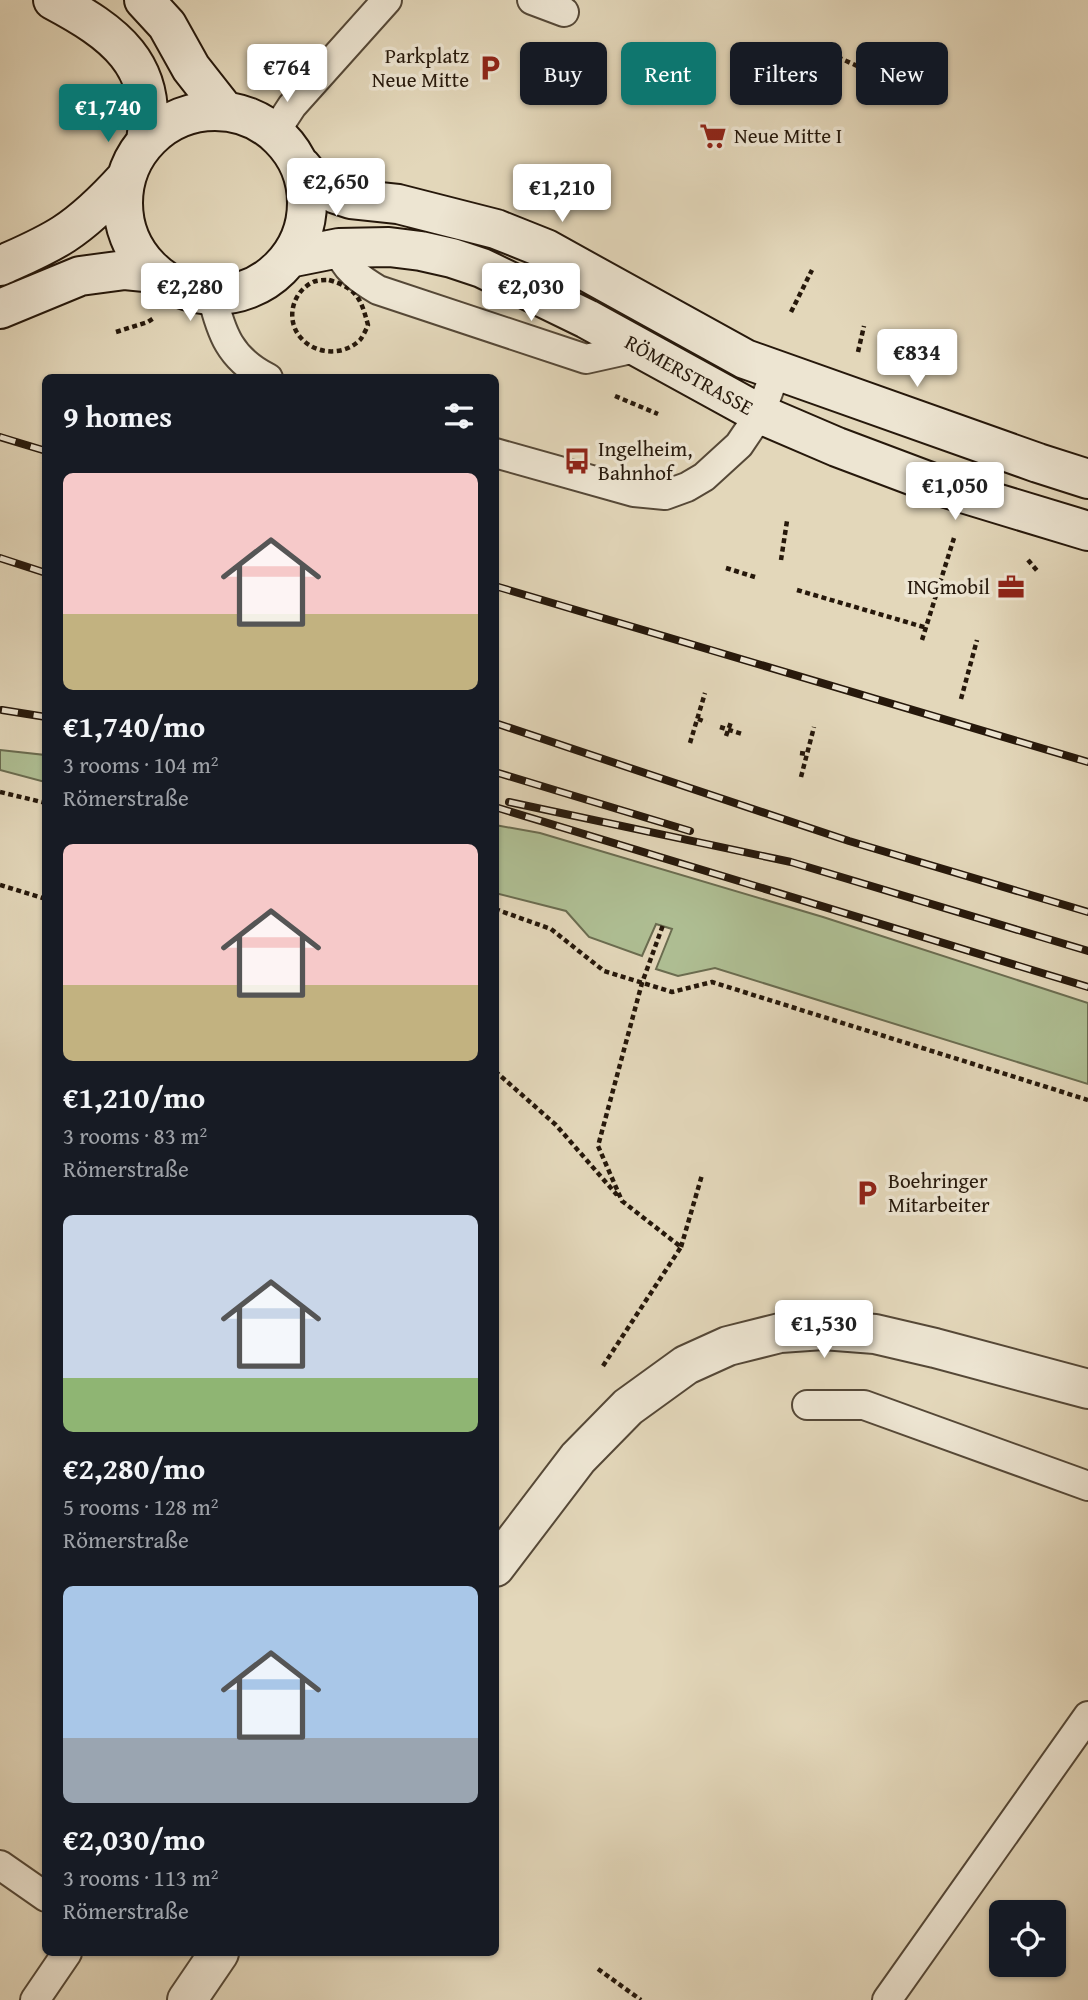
<!DOCTYPE html>
<meta charset="utf-8">
<style>
:root{--surface:#171b24;--page:#20242c;--text:#f1f3f6;--muted:#9ea1a6;--accent:#0f766e}
body{margin:0;font-family:"Gentium Book Plus",serif;background:var(--page);color:var(--text);height:100vh;display:flex;flex-direction:column;font-size:26px;white-space:nowrap}
*{box-sizing:border-box;margin:0}
p{font-size:23px;color:var(--muted)}
.icon{flex:none;width:38px;height:38px;fill:none;stroke:currentColor;stroke-width:2;stroke-linecap:round;stroke-linejoin:round}
.map{position:relative;flex:1;overflow:hidden}
.details{position:absolute;left:42px;top:374px;width:457px;height:1582px;display:flex;flex-direction:column;background:var(--surface);border-radius:10px;box-shadow:0 2px 5px #0004}
.details>*{flex:none}
.top-card{position:absolute;left:520px;top:42px;width:462px;height:63px;display:flex;gap:14px}
.tools{position:absolute;left:989px;top:1900px;display:grid;gap:14px}
.tools a{display:grid;place-items:center;width:77px;height:77px;border-radius:10px;background:var(--surface);box-shadow:0 2px 5px #0004;font-size:35px}
.price{position:absolute;translate:-50% -60px;padding:0 16px;border-radius:7px;background:#fff;color:#222;font-size:23px;line-height:46px;filter:drop-shadow(0 2px 4px #0008)}
.price::after{content:'';position:absolute;left:50%;top:42px;width:21px;height:16px;margin-left:-10px;background:inherit;clip-path:polygon(0 0,100% 0,50% 100%)}
.price.on{background:var(--accent);color:#fff}
ul{padding:0;list-style:none}
li{display:grid;align-content:center;gap:14px;height:371px;padding:0 21px}
li span{display:grid;place-items:center;height:217px;border-radius:10px;color:#555}
li>.icon{margin-inline-start:auto}
span .icon{width:126px;height:126px;fill:#fffc;stroke-width:1}
li b{font-size:30px}
h2{display:flex;justify-content:space-between;align-items:center;height:84px;padding:0 21px;font-size:30px}
.tag{padding:0 24px;border-radius:10px;background:var(--surface);box-shadow:0 2px 5px #0004;font-size:24px;line-height:63px}
.tag.on{background:var(--accent);color:#fff}
.map>svg:first-child{display:block}
.green{fill:#afbf94;stroke:#6a6c50;stroke-width:2}
.lines{fill:none;stroke-linecap:round;stroke-linejoin:round}
.service-casing{stroke:#554837;stroke-width:32}
.minor-casing{stroke:#554837;stroke-width:42}
.secondary-casing{stroke:#26180b;stroke-width:42}
.path{stroke:#26180b;stroke-width:4.5;stroke-dasharray:5 3.5;stroke-linecap:butt}
.service{stroke:#ede5d2;stroke-width:28}
.minor{stroke:#ede5d2;stroke-width:38}
.secondary{stroke:#ede5d2;stroke-width:38}
.rail-casing{stroke:#26180b;stroke-width:8}
.rail{stroke:#ede5d2;stroke-width:5;stroke-dasharray:16;stroke-linecap:butt}
.labels{text-anchor:middle;stroke-width:7;stroke-linejoin:round;paint-order:stroke}
.poi-label{font-size:21px;fill:#26180b;stroke:#ede5d2;text-anchor:start}
.street-label{font-size:21px;fill:#26180b;stroke:#ede5d2}
</style>
<div class="map">
<svg width="1088" height="2000" viewBox="0 0 1088 2000">
<rect width="100%" height="100%" fill="#e3d7ba"/>
<filter id="stains"><feTurbulence type="fractalNoise" baseFrequency=".00286" numOctaves="4"/><feColorMatrix values="0 0 0 0 .2 0 0 0 0 .09 0 0 0 0 .02 0 0 0 .5 -.17"/></filter>
<radialGradient id="worn" r=".72"><stop offset=".6" stop-color="#630" stop-opacity="0"/><stop offset="1" stop-color="#630" stop-opacity=".3"/></radialGradient>
<path class="green" d="M 0,750 L 45,755 L 45,782 L 0,770 Z
M 495,825 L 540,833 L 823,917 L 1088,1003 L 1088,1084 L 715,968 L 678,976 L 656,969 L 672,929 L 656,924 L 642,956 L 589,937 L 566,911 L 495,893 Z"/>
<g class="lines">
<g class="service-casing">
<path id="service" d="M 532,0 L 564,12
M 275,132 L 292,106 L 387,0
M 339,248 C 342,268 363,281 378,290 L 586,359 L 640,347
M 212,295 C 221,333 230,359 268,378
M 495,453 L 634,492 L 665,495 L 687,487 L 704,477 L 739,445 L 760,414 L 776,371
M 807,1405 L 864,1405 L 1088,1486
M 0,1865 L 46,1897
M 35,2000 L 67,1953
M 887,2000 L 1088,1716"/>
</g>
<g class="minor-casing">
<path id="minor" d="M 495,1567 L 578,1458 L 628,1407 L 686,1365 L 728,1346 L 780,1333 L 823,1330 L 875,1334 L 935,1348 L 1088,1389
M 187,2000 L 219,1953"/>
</g>
<g class="secondary-casing">
<path id="secondary" d="M 53,0 C 113,32 159,64 146,141
M 144,0 L 167,25 L 191,68 L 224,110
M123 203a92 92 0 1 1 184 0a92 92 0 1 1-184 0Z
M 301,166 L 311,178 L 336,194 L 351,199 L 398,204 L 496,229 L 546,249 L 745,359 L 1038,463 L 1088,479
M 289,258 L 339,248 L 389,247 L 421,251 L 452,258 L 482,268 L 587,319 L 760,414 L 837,447 L 946,488 L 1088,531
M 0,266 C 22,256 44,247 64,234 C 87,219 107,199 126,178
M 0,309 L 80,276 L 125,270 L 155,273"/>
</g>
<path class="path" d="M 822,50 L 919,94
M 329,280 C 357,288 361,299 368,325 C 366,330 363,336 360,340 C 344,356 316,355 301,338 C 285,320 292,292 313,282 C 318,280 324,280 329,280 Z
M 791,312 L 812,270
M 116,332 L 148,322 L 154,318
M 858,352 L 864,326
M 615,396 L 658,414
M 781,560 L 787,521
M 1028,560 L 1039,573
M 726,568 L 755,577
M 797,590 L 927,628
M 922,640 L 954,538
M 961,699 L 977,640
M 698,719 L 706,722
M 720,727 L 742,734
M 726,736 L 731,722
M 690,743 L 705,693
M 800,753 L 807,754
M 801,777 L 814,727
M 0,792 L 46,803
M 0,885 L 46,899
M 495,909 L 551,929 L 604,971 L 672,992 L 712,982 L 1088,1100
M 495,1071 L 556,1125 L 617,1195
M 681,1247 L 702,1175
M 603,1366 L 681,1247 L 622,1201 L 598,1146 L 642,983 L 663,925
M 598,1969 L 641,2000"/>
<use href="#service" class="service"/>
<use href="#minor" class="minor"/>
<use href="#secondary" class="secondary"/>
<g class="rail-casing">
<path id="rail" d="M 0,437 L 46,451
M 0,558 L 46,573
M 495,586 L 1088,762
M 2,710 L 46,717
M 495,723 L 849,841 L 1088,912
M 495,772 L 690,831
M 509,802 L 791,862 L 1088,951
M 495,807 L 1088,987"/>
</g>
<use href="#rail" class="rail"/>
</g>
<defs>
<g id="parking-bare" transform="scale(2.1)"><path d="M-3.5-5.5H1a3.5 3.5 0 0 1 0 7H-1V5.5H-3.5ZM-1-3.4V-.6H.8a1.4 1.4 0 0 0 0-2.8Z" fill="#8f2418" stroke="#ede5d2" stroke-width="2.5" paint-order="stroke"/></g>
<g id="supermarket-bare" transform="scale(2.1)"><path d="M-6-5.5h2.5l.6 2H6L4.5 2H-2.5L-4.4-4H-6ZM-1.5 3.2a1.3 1.3 0 1 0 .1 0ZM3 3.2a1.3 1.3 0 1 0 .1 0Z" fill="#8f2418" stroke="#ede5d2" stroke-width="2.5" paint-order="stroke"/></g>
<g id="bus-bare" transform="scale(2.1)"><path d="M-5-6H5V4H4V6H2V4H-2V6H-4V4H-5ZM-3.5-4V0h7V-4ZM-3.5 1.2v1.5H-2V1.2ZM2 1.2v1.5H3.5V1.2Z" fill="#8f2418" stroke="#ede5d2" stroke-width="2.5" paint-order="stroke"/></g>
<g id="office-bare" transform="scale(2.1)"><path d="M-6-3h4V-5.5h4V-3h4V5H-6ZM-1-4.5V-3h2v-1.5ZM-6 0V1H6V0Z" fill="#8f2418" stroke="#ede5d2" stroke-width="2.5" paint-order="stroke"/></g>
</defs>
<g fill-rule="evenodd">
<use href="#parking-bare" x="490" y="68"/>
<use href="#supermarket-bare" x="713" y="136"/>
<use href="#bus-bare" x="577" y="461"/>
<use href="#office-bare" x="1011" y="587"/>
<use href="#parking-bare" x="867" y="1193"/>
</g>
<g class="labels">
<g class="poi-label">
<text x="469" y="63" text-anchor="end">Parkplatz<tspan x="469" dy="24">Neue Mitte</tspan></text>
<text x="734" y="143">Neue Mitte I</text>
<text x="598" y="456">Ingelheim,<tspan x="598" dy="24">Bahnhof</tspan></text>
<text x="990" y="594" text-anchor="end">INGmobil</text>
<text x="888" y="1188">Boehringer<tspan x="888" dy="24">Mitarbeiter</tspan></text>
</g>
<g class="street-label">
<text transform="translate(689 375) rotate(29)" y="7">RÖMERSTRASSE</text>
</g>
</g>
<rect width="100%" height="100%" filter="url(#stains)"/>
<rect width="100%" height="100%" fill="url(#worn)"/>
</svg>
<div class="tools">
<a><svg class="icon" aria-label="locate" viewBox="0 0 24 24"><circle cx="12" cy="12" r="6"/><path d="M12 2v4M12 18v4M2 12h4M18 12h4"/></svg></a>
</div>
<b class="price" style="left:287px;top:104px">€764</b>
<b class="price on" style="left:108px;top:144px">€1,740</b>
<b class="price" style="left:336px;top:218px">€2,650</b>
<b class="price" style="left:562px;top:224px">€1,210</b>
<b class="price" style="left:190px;top:323px">€2,280</b>
<b class="price" style="left:531px;top:323px">€2,030</b>
<b class="price" style="left:917px;top:389px">€834</b>
<b class="price" style="left:955px;top:522px">€1,050</b>
<b class="price" style="left:824px;top:1360px">€1,530</b>
<div class="top-card">
<a class="tag">Buy</a>
<a class="tag on">Rent</a>
<a class="tag">Filters</a>
<a class="tag">New</a>
</div>
<section class="details">
<h2>9 homes<svg class="icon" aria-label="filters" viewBox="0 0 24 24"><path d="M4 7h16M4 17h16"/><circle cx="9" cy="7" r="2"/><circle cx="15" cy="17" r="2"/></svg></h2>
<ul>
<li><span style="background:linear-gradient(#f6c9c9 65%,#c2b280 0)"><svg class="icon" aria-label="home" viewBox="0 0 24 24"><path d="M3 11l9-7 9 7M6 9v11h12V9"/></svg></span><div><b>€1,740/mo</b><p>3 rooms · 104 m²</p><p>Römerstraße</p></div></li>
<li><span style="background:linear-gradient(#f6c9c9 65%,#c2b280 0)"><svg class="icon" aria-label="home" viewBox="0 0 24 24"><path d="M3 11l9-7 9 7M6 9v11h12V9"/></svg></span><div><b>€1,210/mo</b><p>3 rooms · 83 m²</p><p>Römerstraße</p></div></li>
<li><span style="background:linear-gradient(#c9d6e8 75%,#8fb573 0)"><svg class="icon" aria-label="home" viewBox="0 0 24 24"><path d="M3 11l9-7 9 7M6 9v11h12V9"/></svg></span><div><b>€2,280/mo</b><p>5 rooms · 128 m²</p><p>Römerstraße</p></div></li>
<li><span style="background:linear-gradient(#a9c7e8 70%,#9aa5b1 0)"><svg class="icon" aria-label="home" viewBox="0 0 24 24"><path d="M3 11l9-7 9 7M6 9v11h12V9"/></svg></span><div><b>€2,030/mo</b><p>3 rooms · 113 m²</p><p>Römerstraße</p></div></li>
</ul>
</section>
</div>
